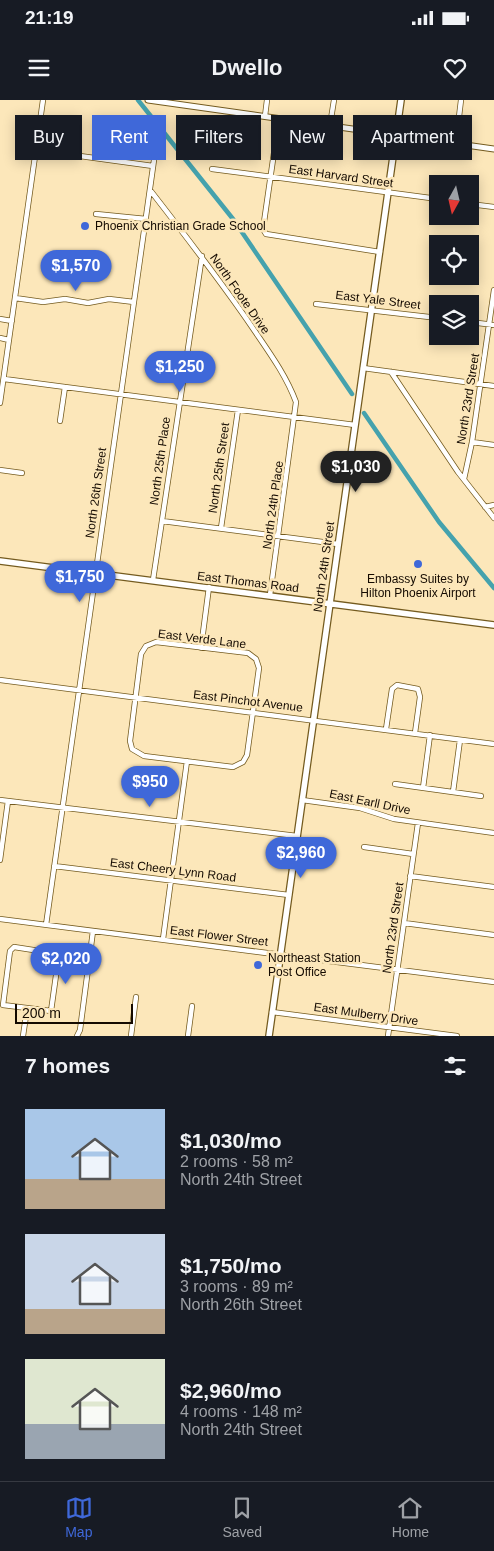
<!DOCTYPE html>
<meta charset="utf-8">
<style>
:root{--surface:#171b24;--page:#242831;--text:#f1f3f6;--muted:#9ea1a6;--line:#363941;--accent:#3f68d9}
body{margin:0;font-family:Arial,sans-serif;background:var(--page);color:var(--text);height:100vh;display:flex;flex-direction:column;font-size:19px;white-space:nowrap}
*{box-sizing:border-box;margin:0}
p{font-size:16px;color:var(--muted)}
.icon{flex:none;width:28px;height:28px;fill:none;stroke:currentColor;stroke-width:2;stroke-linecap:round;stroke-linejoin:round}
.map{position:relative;height:936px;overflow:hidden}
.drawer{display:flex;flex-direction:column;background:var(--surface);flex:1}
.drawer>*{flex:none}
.top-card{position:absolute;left:15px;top:15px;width:465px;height:45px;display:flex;gap:10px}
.needle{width:32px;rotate:188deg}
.controls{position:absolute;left:429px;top:75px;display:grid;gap:10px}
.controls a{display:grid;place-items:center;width:50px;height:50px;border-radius:0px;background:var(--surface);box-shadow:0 2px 12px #0003;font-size:25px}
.scale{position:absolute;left:15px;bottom:12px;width:118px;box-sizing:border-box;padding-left:5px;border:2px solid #140a00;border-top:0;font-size:14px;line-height:18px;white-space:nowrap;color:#140a00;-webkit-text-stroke:4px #fce7ba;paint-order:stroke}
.price{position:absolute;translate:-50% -42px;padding:0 11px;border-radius:18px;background:var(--accent);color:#fff;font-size:16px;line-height:32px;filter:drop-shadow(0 1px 2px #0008)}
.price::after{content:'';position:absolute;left:50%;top:30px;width:15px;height:11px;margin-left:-8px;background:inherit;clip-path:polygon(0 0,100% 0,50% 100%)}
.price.selected{background:#222;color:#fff}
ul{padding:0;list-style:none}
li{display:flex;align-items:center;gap:15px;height:125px;padding:0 25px}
li span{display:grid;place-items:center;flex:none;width:140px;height:100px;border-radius:0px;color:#555}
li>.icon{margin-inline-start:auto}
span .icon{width:60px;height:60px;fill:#fffc;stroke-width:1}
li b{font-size:21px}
h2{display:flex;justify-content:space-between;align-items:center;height:60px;padding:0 25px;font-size:21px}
.chip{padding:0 18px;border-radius:0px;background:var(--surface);box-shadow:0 2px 12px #0003;font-size:18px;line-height:45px}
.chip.selected{background:var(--accent);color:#fff}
.status{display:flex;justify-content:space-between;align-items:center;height:35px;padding:0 25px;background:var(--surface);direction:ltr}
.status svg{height:14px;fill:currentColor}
header{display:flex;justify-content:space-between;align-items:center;height:65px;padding:0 25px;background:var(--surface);font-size:22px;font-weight:700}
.tabs{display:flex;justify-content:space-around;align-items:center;height:70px;border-top:1px solid var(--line);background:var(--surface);font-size:14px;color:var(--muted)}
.tabs a{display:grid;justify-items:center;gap:2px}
.tabs .selected{color:var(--accent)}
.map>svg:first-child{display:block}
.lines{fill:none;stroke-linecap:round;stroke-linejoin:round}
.canal{stroke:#45a2ad;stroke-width:4.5}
.minor-casing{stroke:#745b1f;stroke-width:6}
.tertiary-casing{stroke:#745b1f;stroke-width:7}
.secondary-casing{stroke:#745b1f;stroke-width:8}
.minor{stroke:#fff;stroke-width:4.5}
.tertiary{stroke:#fff;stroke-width:5}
.secondary{stroke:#fff;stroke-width:5.5}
.poi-dot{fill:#3f68d9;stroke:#fce7ba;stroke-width:2}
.labels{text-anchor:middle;stroke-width:5;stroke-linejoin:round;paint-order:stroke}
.street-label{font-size:12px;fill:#140a00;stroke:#fce7ba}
.poi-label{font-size:12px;fill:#140a00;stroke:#fce7ba;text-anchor:start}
</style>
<div class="status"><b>21:19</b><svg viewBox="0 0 49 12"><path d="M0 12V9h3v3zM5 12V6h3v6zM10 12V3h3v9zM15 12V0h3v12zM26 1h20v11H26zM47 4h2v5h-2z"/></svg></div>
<header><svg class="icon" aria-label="menu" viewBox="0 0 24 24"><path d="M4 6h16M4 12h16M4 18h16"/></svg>Dwello<svg class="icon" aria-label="heart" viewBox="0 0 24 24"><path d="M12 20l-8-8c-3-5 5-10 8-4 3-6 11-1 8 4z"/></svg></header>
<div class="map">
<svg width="494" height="936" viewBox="0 0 494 936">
<rect width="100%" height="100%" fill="#fce7ba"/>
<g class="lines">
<path class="canal" d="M 138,0 L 233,119 L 352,294
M 364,313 L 439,422 L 494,488"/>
<g class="minor-casing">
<path id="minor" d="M 265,16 L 267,0
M 279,18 L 263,129 L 266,134 L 380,152
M 330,25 L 334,0
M 456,42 L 461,0
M 36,50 L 153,66
M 212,69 L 438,99
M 150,90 C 185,135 220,180 252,227 C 269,252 286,275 296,302 L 270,495
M 470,104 L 494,107
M 96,114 L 146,119
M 15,198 L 43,202 L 65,199 L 88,203 L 109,199 L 134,202
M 316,204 L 438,218
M 0,219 L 12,221
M 470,222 L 494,225
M 0,238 L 9,240
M 363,268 L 494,286
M 391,272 L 458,372 L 494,418
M 4,279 L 355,325
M 0,303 L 43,0
M 60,321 L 65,287
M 472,342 L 494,345
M 0,370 L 22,373
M 464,379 L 472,342 L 494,190
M 485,407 L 494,405
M 162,421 L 338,444
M 221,428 L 238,310
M 153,480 L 202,156
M 156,542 L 248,553 L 256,559 L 259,568 L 247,655 L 243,662 L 233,667 L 144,656 L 132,649 L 130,641 L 141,554 L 146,546 Z
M 201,548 L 209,487
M 0,580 L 494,644
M 386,629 L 392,589 L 397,585 L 418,589 L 420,597 L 415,633
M 395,684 L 481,696
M 423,688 L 430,635
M 453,692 L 460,640
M 0,700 L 297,736
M 302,700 L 360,708 L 394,719 L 494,733
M 364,747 L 413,754
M 0,760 L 8,701
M 54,766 L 289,795
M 410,776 L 494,787
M 0,819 L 494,882
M 404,823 L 494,835
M 46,825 L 155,53
M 163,839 L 187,661
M 14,847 L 59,854 L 51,911 L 3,905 L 10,851 Z
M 272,912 L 457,936
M 23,936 L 27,909
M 77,936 L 80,930 L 93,831
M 131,936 L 136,897
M 188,936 L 192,906
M 388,936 L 418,723"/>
</g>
<g class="tertiary-casing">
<path id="tertiary" d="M 148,0 L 494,49"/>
</g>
<g class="secondary-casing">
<path id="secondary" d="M 0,461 L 494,525
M 269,936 L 401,0"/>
</g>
<use href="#minor" class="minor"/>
<use href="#tertiary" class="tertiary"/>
<use href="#secondary" class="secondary"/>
</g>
<g class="poi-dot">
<circle cx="85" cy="126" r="5"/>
<circle cx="418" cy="464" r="5"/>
<circle cx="258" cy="865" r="5"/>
</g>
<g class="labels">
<g class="street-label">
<text transform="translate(341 76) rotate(8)" y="4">East Harvard Street</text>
<text transform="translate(240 194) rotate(55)" y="4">North Foote Drive</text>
<text transform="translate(378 200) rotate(7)" y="4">East Yale Street</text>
<text transform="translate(468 299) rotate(-81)" y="4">North 23rd Street</text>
<text transform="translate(160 361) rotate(-82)" y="4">North 25th Place</text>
<text transform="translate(219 368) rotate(-82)" y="4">North 25th Street</text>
<text transform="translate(96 393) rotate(-82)" y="4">North 26th Street</text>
<text transform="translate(273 405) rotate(-82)" y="4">North 24th Place</text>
<text transform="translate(324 467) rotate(-82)" y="4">North 24th Street</text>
<text transform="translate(248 482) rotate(7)" y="4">East Thomas Road</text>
<text transform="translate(202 539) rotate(7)" y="4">East Verde Lane</text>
<text transform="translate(248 601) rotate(7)" y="4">East Pinchot Avenue</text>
<text transform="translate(370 702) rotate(12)" y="4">East Earll Drive</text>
<text transform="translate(173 770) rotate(7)" y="4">East Cheery Lynn Road</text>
<text transform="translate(393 828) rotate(-82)" y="4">North 23rd Street</text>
<text transform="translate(219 836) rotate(7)" y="4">East Flower Street</text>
<text transform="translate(366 914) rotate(8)" y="4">East Mulberry Drive</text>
</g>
<g class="poi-label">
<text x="95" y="130">Phoenix Christian Grade School</text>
<text x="418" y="483" text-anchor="middle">Embassy Suites by<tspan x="418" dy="14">Hilton Phoenix Airport</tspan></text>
<text x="268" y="862">Northeast Station<tspan x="268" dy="14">Post Office</tspan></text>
</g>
</g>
</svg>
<div class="controls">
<a><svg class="needle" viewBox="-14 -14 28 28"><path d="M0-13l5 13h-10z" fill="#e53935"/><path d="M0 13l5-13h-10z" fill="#9ea1a6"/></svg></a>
<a><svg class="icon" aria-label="locate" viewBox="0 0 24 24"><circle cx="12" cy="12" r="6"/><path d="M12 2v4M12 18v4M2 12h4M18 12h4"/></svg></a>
<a><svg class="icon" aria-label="layers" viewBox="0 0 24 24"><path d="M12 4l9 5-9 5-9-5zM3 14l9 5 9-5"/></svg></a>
</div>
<div class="scale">200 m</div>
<b class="price" style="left:76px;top:192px">$1,570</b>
<b class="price" style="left:180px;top:293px">$1,250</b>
<b class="price selected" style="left:356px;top:393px">$1,030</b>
<b class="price" style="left:80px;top:503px">$1,750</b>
<b class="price" style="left:150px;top:708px">$950</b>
<b class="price" style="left:301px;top:779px">$2,960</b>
<b class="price" style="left:66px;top:885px">$2,020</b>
<div class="top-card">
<a class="chip">Buy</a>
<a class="chip selected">Rent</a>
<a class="chip">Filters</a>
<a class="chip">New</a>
<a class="chip">Apartment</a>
</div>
</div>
<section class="drawer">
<h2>7 homes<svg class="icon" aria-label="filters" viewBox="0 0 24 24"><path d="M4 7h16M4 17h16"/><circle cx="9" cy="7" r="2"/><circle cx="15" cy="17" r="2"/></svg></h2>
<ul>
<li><span style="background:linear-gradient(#a9c7e8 70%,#b9a48a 0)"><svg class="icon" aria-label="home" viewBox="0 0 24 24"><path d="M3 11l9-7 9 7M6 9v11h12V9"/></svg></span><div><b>$1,030/mo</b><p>2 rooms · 58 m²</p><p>North 24th Street</p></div></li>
<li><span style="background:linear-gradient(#c9d6e8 75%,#b9a48a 0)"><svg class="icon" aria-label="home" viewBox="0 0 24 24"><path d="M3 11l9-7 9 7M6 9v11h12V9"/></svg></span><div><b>$1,750/mo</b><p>3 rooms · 89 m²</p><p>North 26th Street</p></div></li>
<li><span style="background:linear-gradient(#dfe7d0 65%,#9aa5b1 0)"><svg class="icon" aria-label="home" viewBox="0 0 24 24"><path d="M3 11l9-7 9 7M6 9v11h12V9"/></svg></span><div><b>$2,960/mo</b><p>4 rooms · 148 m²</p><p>North 24th Street</p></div></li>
</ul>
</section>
<nav class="tabs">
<a class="selected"><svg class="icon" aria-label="map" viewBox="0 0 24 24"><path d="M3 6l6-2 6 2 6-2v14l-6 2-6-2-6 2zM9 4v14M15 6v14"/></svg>Map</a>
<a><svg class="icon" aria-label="saved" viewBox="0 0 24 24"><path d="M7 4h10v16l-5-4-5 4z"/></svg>Saved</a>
<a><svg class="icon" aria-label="home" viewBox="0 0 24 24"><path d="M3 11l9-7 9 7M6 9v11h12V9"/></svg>Home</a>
</nav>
